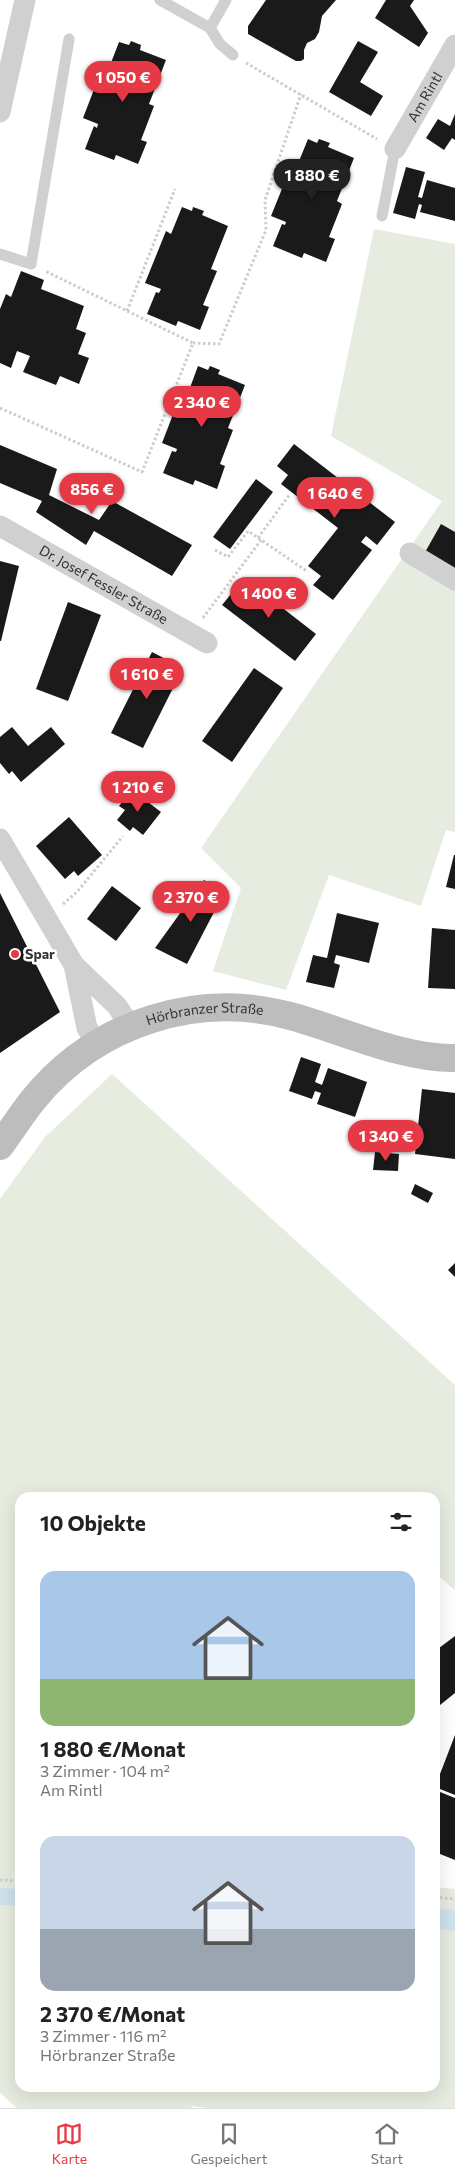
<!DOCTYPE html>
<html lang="de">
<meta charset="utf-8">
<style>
:root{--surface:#fff;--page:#f2f2f2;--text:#222;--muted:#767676;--line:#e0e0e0;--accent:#e63946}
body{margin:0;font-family:Commissioner,sans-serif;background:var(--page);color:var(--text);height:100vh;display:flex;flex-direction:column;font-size:19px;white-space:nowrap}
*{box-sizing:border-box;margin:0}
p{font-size:16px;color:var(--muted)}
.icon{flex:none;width:28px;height:28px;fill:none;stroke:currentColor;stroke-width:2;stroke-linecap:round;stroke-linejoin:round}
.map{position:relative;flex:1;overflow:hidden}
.side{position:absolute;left:15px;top:1492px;width:425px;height:600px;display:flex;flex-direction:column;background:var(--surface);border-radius:15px;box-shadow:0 5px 20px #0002}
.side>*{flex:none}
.price{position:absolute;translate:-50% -42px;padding:0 11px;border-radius:18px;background:var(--accent);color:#fff;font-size:16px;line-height:32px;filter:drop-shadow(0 1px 2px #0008)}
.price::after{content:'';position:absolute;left:50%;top:30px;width:15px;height:11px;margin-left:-8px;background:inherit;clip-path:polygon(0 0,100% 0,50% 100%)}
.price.active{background:#222;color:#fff}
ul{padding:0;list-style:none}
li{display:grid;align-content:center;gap:10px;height:265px;padding:0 25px}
li span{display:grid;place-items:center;height:155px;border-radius:15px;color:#555}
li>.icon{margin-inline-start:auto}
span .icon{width:90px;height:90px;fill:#fffc;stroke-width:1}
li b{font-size:21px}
h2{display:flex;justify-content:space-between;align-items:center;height:60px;padding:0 25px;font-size:21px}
.tabs{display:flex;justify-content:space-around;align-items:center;height:70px;border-top:1px solid var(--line);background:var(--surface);font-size:14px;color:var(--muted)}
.tabs a{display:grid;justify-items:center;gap:2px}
.tabs .active{color:var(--accent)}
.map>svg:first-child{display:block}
.green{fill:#e6ecdf}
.water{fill:#cfe2ee}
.building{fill:#1a1a1a}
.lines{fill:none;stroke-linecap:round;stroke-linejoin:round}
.path{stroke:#cdcdcd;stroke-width:3;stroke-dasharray:2.5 2.5;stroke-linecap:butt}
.lane{stroke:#d0d0d0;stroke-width:11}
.street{stroke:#d0d0d0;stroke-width:21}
.secondary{stroke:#bdbdbd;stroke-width:28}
.poi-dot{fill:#e63946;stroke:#fff;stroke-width:2}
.labels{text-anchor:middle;stroke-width:5;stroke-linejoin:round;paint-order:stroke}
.street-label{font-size:14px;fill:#333;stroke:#fff}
.poi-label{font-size:14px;font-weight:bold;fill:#333;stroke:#fff;text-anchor:start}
</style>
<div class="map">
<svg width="455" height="2108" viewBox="0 0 455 2108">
<rect width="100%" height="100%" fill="#fff"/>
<path class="green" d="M 374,229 L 455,244 L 455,832 L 446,830 L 421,906 L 329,875 L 286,990 L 213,971 L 241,888 L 201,848 L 442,501 L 331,436 Z
M 112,1074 L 455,1385 L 455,1590 L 435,1573 L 435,1498 L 20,1498 L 20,2088 L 435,2088 L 435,1887 L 455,1889 L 455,2108 L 207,2108 L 192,2106 L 191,2108 L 17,2108 L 0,2093 L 0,1199 L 45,1137 Z"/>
<path class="water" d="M 0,1888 L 20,1889 L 20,1906 L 0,1905 Z
M 435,1909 L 455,1910 L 455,1931 L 435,1929 Z"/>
<path class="building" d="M 266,0 L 336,0 L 322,16 L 319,32 L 315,39 L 307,43 L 304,50 L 304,59 L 301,61 L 296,61 L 248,34 L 248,26 Z
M 386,0 L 414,0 L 410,6 L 428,33 L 419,47 L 375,18 Z
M 131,41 L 141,45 L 140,50 L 166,60 L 149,104 L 154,106 L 141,140 L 147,142 L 138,164 L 116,155 L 114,160 L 85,149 L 94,126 L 97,128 L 98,124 L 83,118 L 103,66 L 109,68 L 119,42 L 129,45 Z
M 358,41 L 378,52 L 360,82 L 383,96 L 371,116 L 329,92 Z
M 455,114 L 455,140 L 452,138 L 444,150 L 426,138 L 438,119 L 450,126 Z
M 308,139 L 317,143 L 319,139 L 330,143 L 328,147 L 354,158 L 337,201 L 342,204 L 329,237 L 335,239 L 326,262 L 304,253 L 302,258 L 273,246 L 282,224 L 285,225 L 286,222 L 271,216 L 292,164 L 297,166 Z
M 406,167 L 425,172 L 418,197 L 422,198 L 427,180 L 455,188 L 455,221 L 420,212 L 422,205 L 419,204 L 415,219 L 393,213 Z
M 182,207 L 192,211 L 193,207 L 204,211 L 202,215 L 228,226 L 211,269 L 217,271 L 203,305 L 209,307 L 200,330 L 178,321 L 176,326 L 147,314 L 156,292 L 159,293 L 161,289 L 145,283 L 166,231 L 171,234 Z
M 21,271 L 44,280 L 41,289 L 84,306 L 76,329 L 86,333 L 78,354 L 89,358 L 79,384 L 60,376 L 56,385 L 23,372 L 30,356 L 17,351 L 11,368 L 0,363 L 0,309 L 6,294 L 11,297 Z
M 198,366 L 208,370 L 210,366 L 220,370 L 218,374 L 245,385 L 228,428 L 233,430 L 220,464 L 225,466 L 217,489 L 195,480 L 193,485 L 163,473 L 172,451 L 176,452 L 177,449 L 162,443 L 182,391 L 188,393 Z
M 294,444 L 395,522 L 377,545 L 366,536 L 361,542 L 372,550 L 333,600 L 313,585 L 321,576 L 308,566 L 338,528 L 281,484 L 288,475 L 277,466 Z
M 0,445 L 57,469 L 49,495 L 99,520 L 112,501 L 192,545 L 172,576 L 94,531 L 86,545 L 36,512 L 42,501 L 0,483 Z
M 256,479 L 273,492 L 230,549 L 213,537 Z
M 441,524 L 455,532 L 455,572 L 424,554 Z
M 0,561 L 19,566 L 1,641 L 0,641 Z
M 244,578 L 316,634 L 295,661 L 222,605 Z
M 68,602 L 101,615 L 68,701 L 36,689 Z
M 152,652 L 183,668 L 143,748 L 111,733 Z
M 254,668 L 283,688 L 232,762 L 202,741 Z
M 12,727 L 28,746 L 51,727 L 65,744 L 21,782 L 12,771 L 9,774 L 0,763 L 0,737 Z
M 132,790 L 161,812 L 143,835 L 133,827 L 130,831 L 117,820 L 125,810 L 119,806 Z
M 69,817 L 102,855 L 78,876 L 74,871 L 65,879 L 36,846 Z
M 454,855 L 455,855 L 455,889 L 446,887 Z
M 204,880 L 224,893 L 187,964 L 155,948 Z
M 112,886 L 141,908 L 116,941 L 87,919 Z
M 0,893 L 60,1012 L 0,1053 Z
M 337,913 L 379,923 L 369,963 L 336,955 L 334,963 L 340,965 L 334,988 L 306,982 L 313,955 L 327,958 Z
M 432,928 L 455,930 L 455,989 L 428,988 Z
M 301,1057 L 321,1064 L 315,1082 L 322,1085 L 328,1068 L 367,1082 L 355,1117 L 317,1104 L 321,1093 L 315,1091 L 312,1099 L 289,1091 Z
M 422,1089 L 455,1093 L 455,1159 L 415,1154 Z
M 375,1152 L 399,1154 L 398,1171 L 373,1170 Z
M 415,1184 L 433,1193 L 428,1203 L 411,1194 Z
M 455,1263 L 455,1277 L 448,1270 Z
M 455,1636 L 455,1693 L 435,1709 L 435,1651 Z
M 455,1735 L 455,1795 L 435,1787 Z
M 435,1790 L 455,1798 L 455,1860 L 435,1852 Z"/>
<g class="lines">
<path class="path" d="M 246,63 L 377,139
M 127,311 L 175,189
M 193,343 L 219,344 L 266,230 L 265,200 L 301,94
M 0,408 L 142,472 L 193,343 L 45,271
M 258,538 L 290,494
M 215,550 L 228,557 L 248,531 L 308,572
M 203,618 L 261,540
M 63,904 L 77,892 L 123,836
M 0,1880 L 20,1881
M 435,1897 L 455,1899"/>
<path class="lane" d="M 160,0 L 210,28 L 220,44 L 233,55
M 210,28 L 226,0
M 382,216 L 395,149
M 0,254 L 31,264 L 69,39"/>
<g class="street">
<path d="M 0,112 L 25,0"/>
<path id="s1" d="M 395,149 L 455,45"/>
<path id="s2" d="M 0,526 L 207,643"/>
<path d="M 410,553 L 455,580"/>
<path d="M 0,839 L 74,965 L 117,1006 L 130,1026"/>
<path d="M 74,965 L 87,1028 L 98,1044"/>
</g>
<path class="secondary" id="s3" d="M 0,1146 C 11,1131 21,1115 33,1100 C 96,1022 199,990 294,1017 C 344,1031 403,1059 455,1058"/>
</g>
<circle class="poi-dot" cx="15" cy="954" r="5"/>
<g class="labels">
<g class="street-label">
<text dy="5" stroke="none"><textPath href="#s1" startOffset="60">Am Rintl</textPath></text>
<text dy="5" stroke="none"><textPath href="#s2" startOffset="119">Dr. Josef Fessler Straße</textPath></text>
<text dy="5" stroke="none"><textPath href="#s3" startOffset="256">Hörbranzer Straße</textPath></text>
</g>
<g class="poi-label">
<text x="25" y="959">Spar</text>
</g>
</g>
</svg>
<b class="price" style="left:123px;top:103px">1 050 €</b>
<b class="price active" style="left:312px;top:201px">1 880 €</b>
<b class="price" style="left:202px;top:428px">2 340 €</b>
<b class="price" style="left:92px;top:515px">856 €</b>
<b class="price" style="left:335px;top:519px">1 640 €</b>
<b class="price" style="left:269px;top:619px">1 400 €</b>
<b class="price" style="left:147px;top:700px">1 610 €</b>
<b class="price" style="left:138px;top:813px">1 210 €</b>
<b class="price" style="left:191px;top:923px">2 370 €</b>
<b class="price" style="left:386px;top:1162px">1 340 €</b>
<section class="side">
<h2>10 Objekte<svg class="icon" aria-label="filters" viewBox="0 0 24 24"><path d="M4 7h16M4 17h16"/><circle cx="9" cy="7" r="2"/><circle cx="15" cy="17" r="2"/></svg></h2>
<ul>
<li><span style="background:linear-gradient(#a9c7e8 70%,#8fb573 0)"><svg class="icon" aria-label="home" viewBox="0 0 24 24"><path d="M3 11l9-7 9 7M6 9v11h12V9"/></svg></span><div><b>1 880 €/Monat</b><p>3 Zimmer · 104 m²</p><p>Am Rintl</p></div></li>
<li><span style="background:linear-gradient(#c9d6e8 60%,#9aa5b1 0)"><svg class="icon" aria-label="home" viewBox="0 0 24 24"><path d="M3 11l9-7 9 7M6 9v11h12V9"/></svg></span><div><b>2 370 €/Monat</b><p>3 Zimmer · 116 m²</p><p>Hörbranzer Straße</p></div></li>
</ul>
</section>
</div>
<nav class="tabs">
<a class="active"><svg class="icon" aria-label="map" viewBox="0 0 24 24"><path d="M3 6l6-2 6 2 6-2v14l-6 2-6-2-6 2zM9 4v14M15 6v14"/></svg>Karte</a>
<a><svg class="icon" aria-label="saved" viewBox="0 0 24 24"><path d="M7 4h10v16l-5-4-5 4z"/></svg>Gespeichert</a>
<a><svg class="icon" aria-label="home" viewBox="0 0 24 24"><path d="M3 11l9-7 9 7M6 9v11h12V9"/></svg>Start</a>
</nav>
